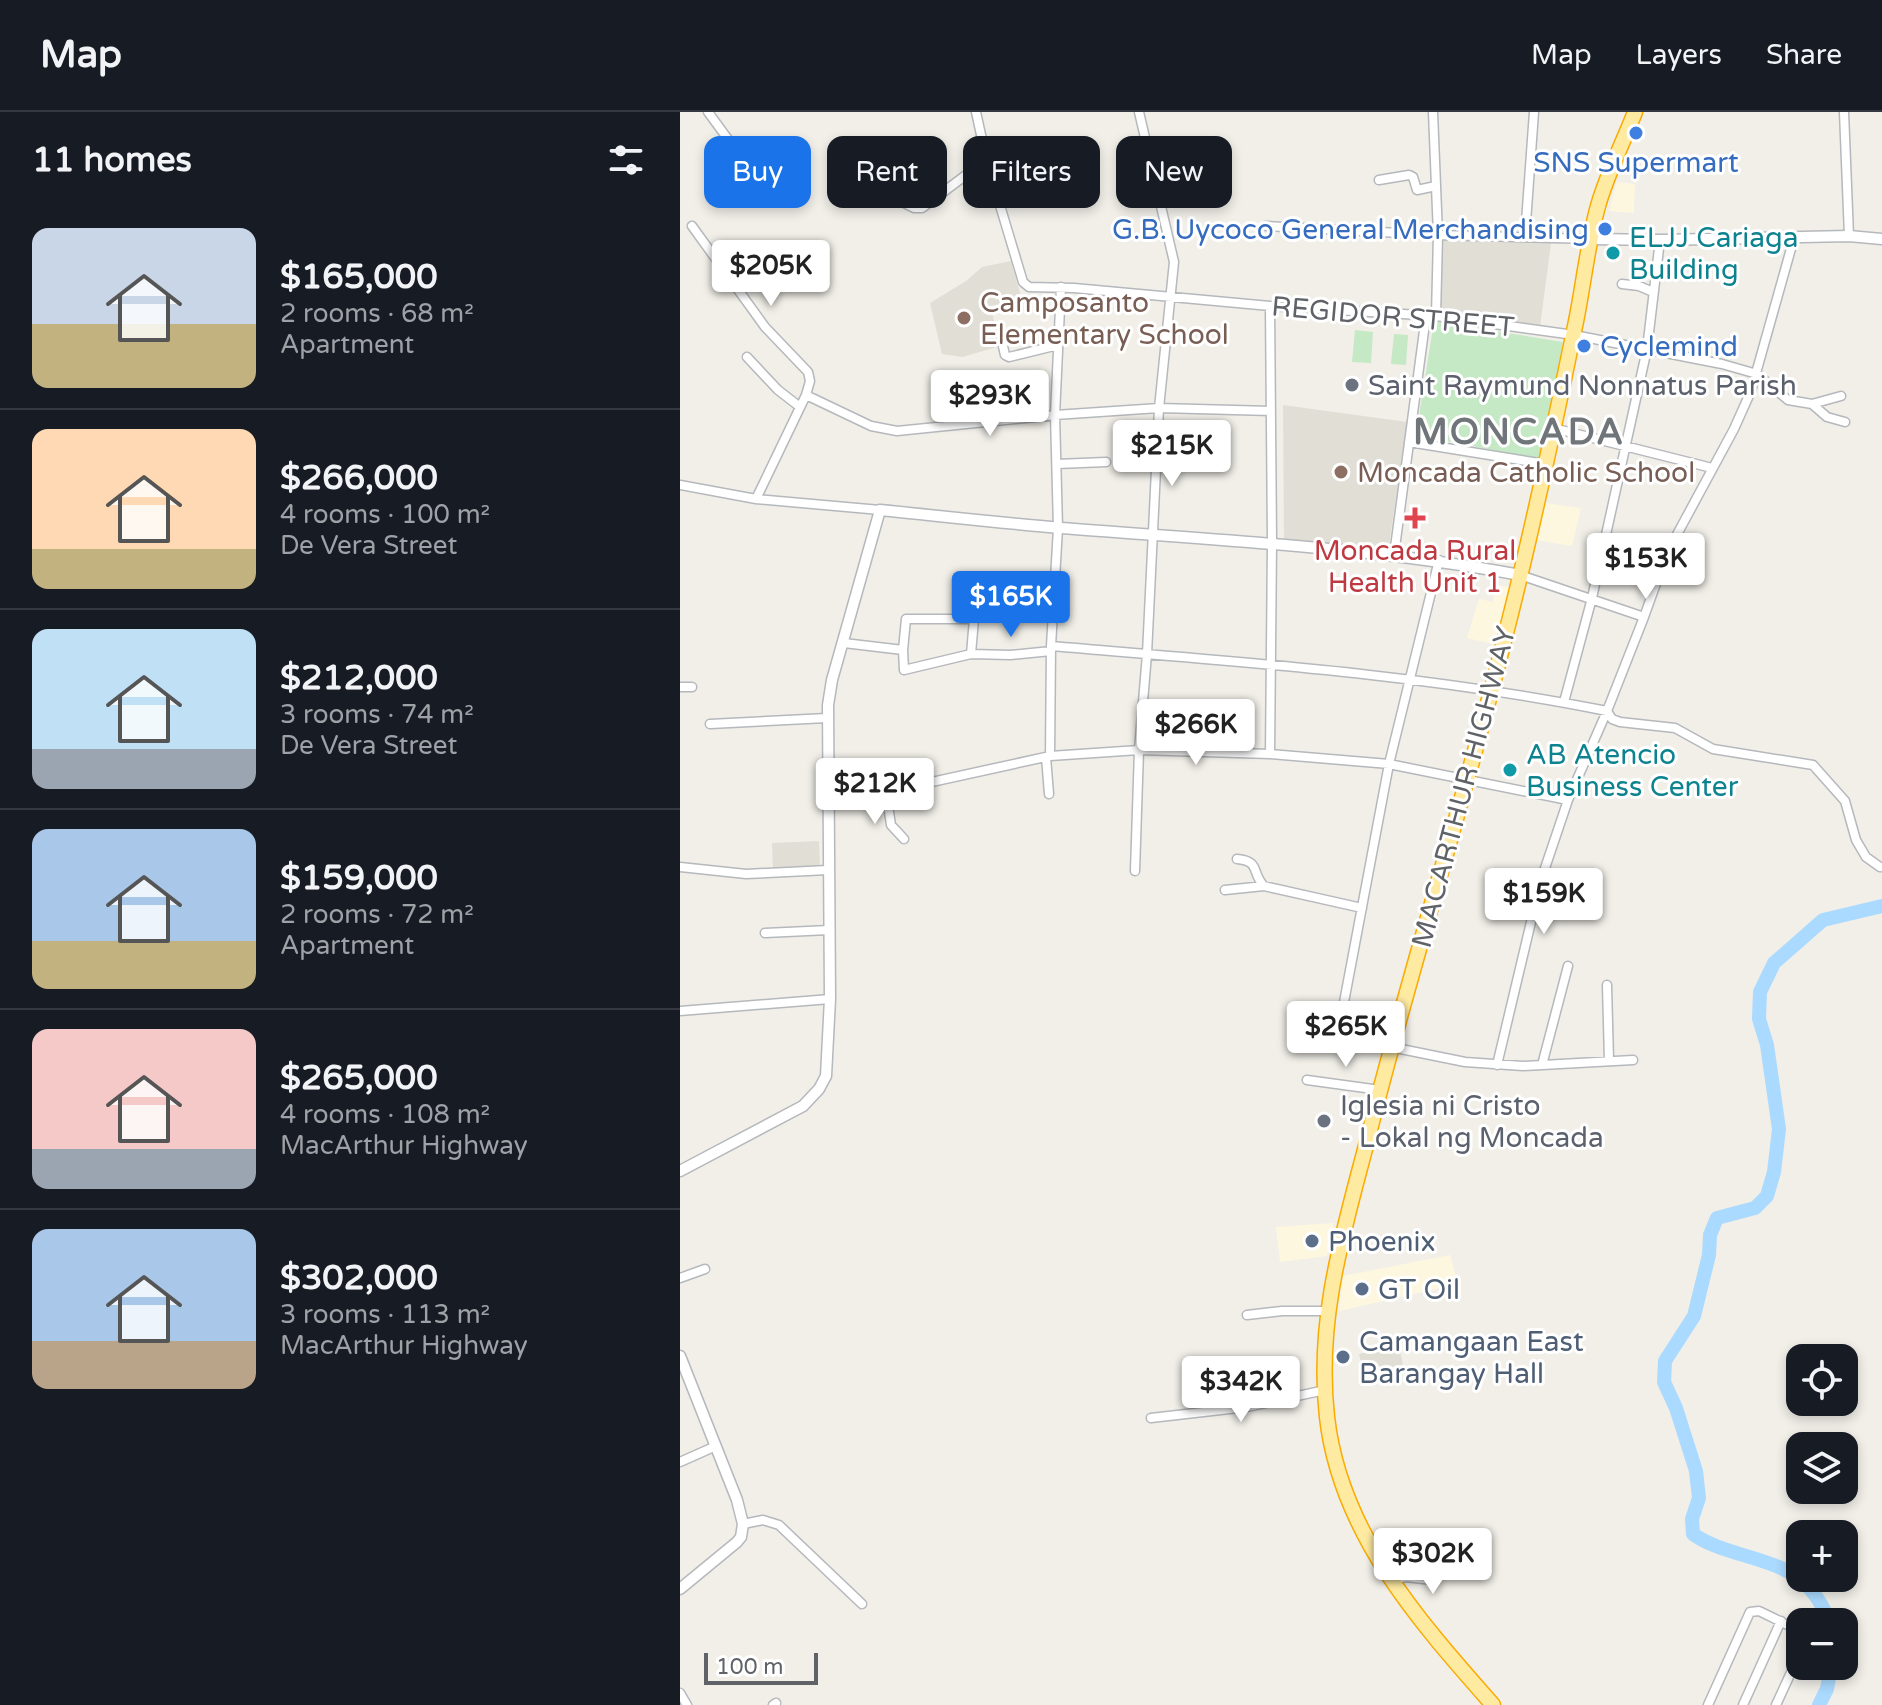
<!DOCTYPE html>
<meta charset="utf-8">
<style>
:root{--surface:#171b24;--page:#20242c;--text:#f1f3f6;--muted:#9ea1a6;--line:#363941;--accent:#1a73e8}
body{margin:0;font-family:"Varela Round",sans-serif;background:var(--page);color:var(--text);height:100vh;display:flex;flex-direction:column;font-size:30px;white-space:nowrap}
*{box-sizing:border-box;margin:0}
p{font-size:26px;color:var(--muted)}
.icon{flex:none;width:44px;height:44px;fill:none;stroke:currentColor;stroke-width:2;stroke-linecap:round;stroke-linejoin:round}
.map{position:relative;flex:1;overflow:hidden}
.sheet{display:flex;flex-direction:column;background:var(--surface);width:680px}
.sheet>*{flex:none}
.hud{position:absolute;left:24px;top:24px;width:760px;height:72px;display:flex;gap:16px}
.buttons{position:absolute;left:1106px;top:1232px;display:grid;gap:16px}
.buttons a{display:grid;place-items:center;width:72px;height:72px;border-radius:16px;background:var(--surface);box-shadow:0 4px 12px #0003;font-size:40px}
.scale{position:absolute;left:24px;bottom:20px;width:114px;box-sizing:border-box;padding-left:8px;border:4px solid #5f6368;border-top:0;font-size:22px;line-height:28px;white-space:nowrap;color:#5f6368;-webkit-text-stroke:6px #fff;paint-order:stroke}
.price{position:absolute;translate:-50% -68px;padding:0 18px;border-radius:8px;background:#fff;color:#222;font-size:26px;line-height:52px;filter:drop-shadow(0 2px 4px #0008)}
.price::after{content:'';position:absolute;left:50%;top:48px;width:24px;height:18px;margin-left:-12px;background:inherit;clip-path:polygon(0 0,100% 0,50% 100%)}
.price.selected{background:var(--accent);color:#fff}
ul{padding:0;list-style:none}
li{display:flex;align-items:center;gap:24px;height:200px;padding:0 32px}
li+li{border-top:2px solid var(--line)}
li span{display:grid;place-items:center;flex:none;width:224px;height:160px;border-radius:16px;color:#555}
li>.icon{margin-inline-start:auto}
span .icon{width:96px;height:96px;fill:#fffc;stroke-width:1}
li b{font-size:34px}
h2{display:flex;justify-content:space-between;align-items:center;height:96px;padding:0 32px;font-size:34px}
.chip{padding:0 28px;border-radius:16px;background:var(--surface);box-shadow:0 4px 12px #0003;font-size:28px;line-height:72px}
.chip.selected{background:var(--accent);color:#fff}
header{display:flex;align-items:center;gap:48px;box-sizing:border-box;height:112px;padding:0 40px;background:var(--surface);border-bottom:2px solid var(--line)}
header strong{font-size:38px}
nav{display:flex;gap:44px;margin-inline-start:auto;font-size:28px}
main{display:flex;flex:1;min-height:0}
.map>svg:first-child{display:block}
.commercial{fill:#fef7e0}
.education{fill:#e1ded6}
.green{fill:#c5e8c5}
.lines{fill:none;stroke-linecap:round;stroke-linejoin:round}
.river{stroke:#aadaff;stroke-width:14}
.minor-casing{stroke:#b5b8bc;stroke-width:11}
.tertiary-casing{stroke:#b5b8bc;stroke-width:13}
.trunk-casing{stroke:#f9ab00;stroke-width:17}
.minor{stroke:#fff;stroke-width:8}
.tertiary{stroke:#fff;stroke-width:10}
.trunk{stroke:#feeaa1;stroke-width:14}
.shop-dot{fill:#3f7fe0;stroke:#fff;stroke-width:3}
.culture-dot{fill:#0f9aa8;stroke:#fff;stroke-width:3}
.education-dot{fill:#8d6e63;stroke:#fff;stroke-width:3}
.worship-dot{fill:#6b7280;stroke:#fff;stroke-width:3}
.health-dot{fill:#e0444e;stroke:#fff;stroke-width:3}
.service-dot{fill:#5c6f8a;stroke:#fff;stroke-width:3}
.labels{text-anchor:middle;stroke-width:6;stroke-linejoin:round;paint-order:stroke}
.shop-label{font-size:28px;fill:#366cbe;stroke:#fff}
.culture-label{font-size:28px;fill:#0d838f;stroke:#fff;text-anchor:start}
.education-label{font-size:28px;fill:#785e54;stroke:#fff;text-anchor:start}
.street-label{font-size:28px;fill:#5f6368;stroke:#fff}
.worship-label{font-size:28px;fill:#5b616d;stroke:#fff;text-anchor:start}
.health-label{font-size:28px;fill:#be3a42;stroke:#fff}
.service-label{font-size:28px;fill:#4e5e75;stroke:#fff;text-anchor:start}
.district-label{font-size:36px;font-weight:bold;letter-spacing:2px;fill:#70757a;stroke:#fff}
</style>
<header>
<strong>Map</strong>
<nav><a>Map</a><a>Layers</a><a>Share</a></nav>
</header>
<main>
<section class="sheet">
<h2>11 homes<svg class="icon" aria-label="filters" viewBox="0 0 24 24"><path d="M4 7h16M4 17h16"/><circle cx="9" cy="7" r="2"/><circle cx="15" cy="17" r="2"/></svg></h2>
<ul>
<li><span style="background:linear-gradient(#c9d6e8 60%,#c2b280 0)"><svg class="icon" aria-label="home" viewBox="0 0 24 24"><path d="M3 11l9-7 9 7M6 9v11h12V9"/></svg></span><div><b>$165,000</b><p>2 rooms · 68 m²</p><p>Apartment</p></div></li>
<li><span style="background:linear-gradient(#ffd9b3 75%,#c2b280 0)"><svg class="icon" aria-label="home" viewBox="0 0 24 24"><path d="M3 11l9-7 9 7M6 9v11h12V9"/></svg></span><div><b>$266,000</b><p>4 rooms · 100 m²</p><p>De Vera Street</p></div></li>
<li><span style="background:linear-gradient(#bfe0f5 75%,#9aa5b1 0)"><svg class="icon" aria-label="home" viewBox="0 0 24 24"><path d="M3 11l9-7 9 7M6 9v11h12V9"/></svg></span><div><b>$212,000</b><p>3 rooms · 74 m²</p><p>De Vera Street</p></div></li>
<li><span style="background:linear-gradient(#a9c7e8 70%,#c2b280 0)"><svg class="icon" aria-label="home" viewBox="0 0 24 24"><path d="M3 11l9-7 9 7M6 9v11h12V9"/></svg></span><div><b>$159,000</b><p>2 rooms · 72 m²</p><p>Apartment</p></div></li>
<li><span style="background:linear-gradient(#f6c9c9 75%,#9aa5b1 0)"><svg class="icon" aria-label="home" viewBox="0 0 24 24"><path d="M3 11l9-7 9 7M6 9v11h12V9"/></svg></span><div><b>$265,000</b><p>4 rooms · 108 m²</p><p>MacArthur Highway</p></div></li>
<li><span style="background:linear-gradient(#a9c7e8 70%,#b9a48a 0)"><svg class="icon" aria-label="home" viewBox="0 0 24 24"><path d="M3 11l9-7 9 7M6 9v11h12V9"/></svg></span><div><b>$302,000</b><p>3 rooms · 113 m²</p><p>MacArthur Highway</p></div></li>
</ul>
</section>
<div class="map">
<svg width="1202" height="1593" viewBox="0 0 1202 1593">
<rect width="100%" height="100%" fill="#f1efe8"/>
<path class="commercial" d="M 937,70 L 955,72 L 954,101 L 929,99 Z
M 864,391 L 901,396 L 892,434 L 856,428 Z
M 816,473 L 830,475 L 817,533 L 787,526 L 799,487 L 813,490 Z
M 654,1111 L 647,1144 L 600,1150 L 596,1115 Z
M 770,1143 L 778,1172 L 659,1199 L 663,1164 Z"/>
<path class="education" d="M 762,126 L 871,131 L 860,215 L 760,199 Z
M 331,149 L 342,188 L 310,194 L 321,234 L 282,245 L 262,242 L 250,191 L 286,169 L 302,155 Z
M 603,293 L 727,310 L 708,440 L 604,428 Z
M 139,729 L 140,757 L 93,758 L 92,731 Z
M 719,1234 L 723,1253 L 683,1260 L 679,1242 Z"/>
<path class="green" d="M 754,209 L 883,230 L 859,347 L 736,323 Z
M 675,218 L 693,220 L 691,251 L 672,250 Z
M 714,222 L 728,223 L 726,253 L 711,252 Z"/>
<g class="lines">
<path class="river" d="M 1150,1510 C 1145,1499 1139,1487 1131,1478 C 1106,1445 1046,1446 1013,1422 L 1012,1407 L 1019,1386 L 1016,1359 L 996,1296 L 984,1270 L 985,1249 L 1014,1204 L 1029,1143 L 1030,1123 L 1037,1106 L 1075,1096 L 1087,1084 L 1094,1060 L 1099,1017 L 1087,933 L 1079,907 L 1080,880 L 1094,851 L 1143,808 L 1202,794
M 1139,1593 L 1147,1577 L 1151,1554"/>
<g class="minor-casing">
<path id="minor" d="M 28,0 L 75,64
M 296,0 L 307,50 L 343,170 L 349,175 L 394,176 L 590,194 L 756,204 L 894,223 L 1042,252 L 1077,262 L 1108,288 L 1132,292 L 1147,305 L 1165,310
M 753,0 L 758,123 L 756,204
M 1164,0 L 1169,124
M 699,68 L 729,63 L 733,65 L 737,78 L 756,74
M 202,80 L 234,96 L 242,96 L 286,63 L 307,50
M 12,114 L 85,215 L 128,260 L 130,269 L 126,283
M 586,114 L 758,123 L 912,127
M 845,124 L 854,0
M 942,172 L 959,174 L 973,180
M 590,194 L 592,430 L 590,642
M 322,230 L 325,243 L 329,245 L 378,233
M 67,245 L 98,278 L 120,295
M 1132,292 L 1161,284
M 873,316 L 1032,356
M 729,330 L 865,352
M 377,352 L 426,350
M 0,373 L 76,387 L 200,398
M 76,387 L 126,283 L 191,314 L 217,319 L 375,303 L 479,296 L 591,299
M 714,443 L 746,204
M 964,505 L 987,441 L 1054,317 L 1071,279 L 1114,126
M 164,531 L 223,538 L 226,507 L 294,507 L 291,542 L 224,558 L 223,538
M 371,534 C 558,550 743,562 927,599 L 932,607 L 940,610 L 995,616 L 1033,637 L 1133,653 L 1165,689 L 1176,728 L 1186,745 L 1200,755
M 291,542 L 330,543 L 371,539
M 0,575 L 12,575
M 884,590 L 912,486 L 967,237 L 980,128
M 30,612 L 147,606
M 370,644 L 371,534 L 378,416 L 375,303 L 381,175
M 366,645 L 369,682
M 206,680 L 211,713 L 224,727
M 147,693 L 370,644 L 459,638 L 590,642 L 709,652 L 888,688
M 557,747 C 581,749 571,761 584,774
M 0,755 L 66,762 L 148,758
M 455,759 L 459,638 L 467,542 L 479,296 L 494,150 L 459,0
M 545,778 L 584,774 L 682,796
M 85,821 L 149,818
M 927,873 L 929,949
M 0,899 L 150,887
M 658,922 L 709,652 L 759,448
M 711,935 L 785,950 L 843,954 L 953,948
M 817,953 L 861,768 L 888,688 L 927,599 L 964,505 L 840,463
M 862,953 L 888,854
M 627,968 L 700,978
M 0,1166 L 25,1157
M 567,1203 L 602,1199 L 647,1199
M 471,1306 L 567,1295 L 645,1278
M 0,1350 L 36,1334
M 63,1412 L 83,1408 L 99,1413 L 182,1492
M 712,1468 L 726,1465 L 752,1468 L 778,1453
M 0,1581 L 7,1593
M 93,1593 L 96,1591
M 1028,1593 L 1070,1500 L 1079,1499 L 1120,1519
M 1063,1593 L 1101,1509
M 1096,1593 L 1120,1541"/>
</g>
<g class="tertiary-casing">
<path id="tertiary" d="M 912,127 L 980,128 L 1169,124 L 1202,127
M 0,1059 L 123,994 L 139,977 L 146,964 L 150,887 L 148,593 L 152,568 L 200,398 C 260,404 321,411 381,416 C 535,428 688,435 840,463
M 0,1244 L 57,1388 L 63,1412 L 61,1425 L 57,1430 L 0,1477"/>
</g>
<g class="trunk-casing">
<path id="trunk" d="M 813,1593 C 739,1509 660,1421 647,1305 C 635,1199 668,1107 693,1006 C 734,845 785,686 825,525 C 851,424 873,321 894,219 C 903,179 907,133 918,94 C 927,62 943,31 955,0"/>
</g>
<use href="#minor" class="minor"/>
<use href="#tertiary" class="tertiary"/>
<use href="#trunk" class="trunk"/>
</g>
<g class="shop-dot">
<circle cx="956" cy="21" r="8"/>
<circle cx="925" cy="117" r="8"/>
<circle cx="904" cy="234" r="8"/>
</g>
<g class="culture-dot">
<circle cx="933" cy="141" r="8"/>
<circle cx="830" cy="658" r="8"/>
</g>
<g class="education-dot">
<circle cx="284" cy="206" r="8"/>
<circle cx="661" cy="360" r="8"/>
</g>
<g class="worship-dot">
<circle cx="672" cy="273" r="8"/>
<circle cx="644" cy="1009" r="8"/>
</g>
<path class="health-dot" d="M731 394h8v8h8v8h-8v8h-8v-8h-8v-8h8z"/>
<g class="service-dot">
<circle cx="632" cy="1129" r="8"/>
<circle cx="682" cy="1177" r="8"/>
<circle cx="663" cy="1245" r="8"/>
</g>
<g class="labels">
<g class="shop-label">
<text x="956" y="60">SNS Supermart</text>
<text x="909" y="127" text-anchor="end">G.B. Uycoco General Merchandising</text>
<text x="920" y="244" text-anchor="start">Cyclemind</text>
</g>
<g class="culture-label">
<text x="949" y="135">ELJJ Cariaga<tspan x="949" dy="32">Building</tspan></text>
<text x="846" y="652">AB Atencio<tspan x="846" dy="32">Business Center</tspan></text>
</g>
<g class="education-label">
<text x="300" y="200">Camposanto<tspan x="300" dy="32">Elementary School</tspan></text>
<text x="677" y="370">Moncada Catholic School</text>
</g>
<g class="street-label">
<text transform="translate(713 204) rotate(5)" y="10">REGIDOR STREET</text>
<text transform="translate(783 675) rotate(-75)" y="10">MACARTHUR HIGHWAY</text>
</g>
<g class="worship-label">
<text x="688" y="283">Saint Raymund Nonnatus Parish</text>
<text x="660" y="1003">Iglesia ni Cristo<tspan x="660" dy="32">- Lokal ng Moncada</tspan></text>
</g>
<g class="health-label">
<text x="735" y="448">Moncada Rural<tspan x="735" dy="32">Health Unit 1</tspan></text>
</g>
<g class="service-label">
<text x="648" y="1139">Phoenix</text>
<text x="698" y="1187">GT Oil</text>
<text x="679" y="1239">Camangaan East<tspan x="679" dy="32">Barangay Hall</tspan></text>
</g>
<g class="district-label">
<text x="839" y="332">MONCADA</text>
</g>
</g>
</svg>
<div class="buttons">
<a><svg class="icon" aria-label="locate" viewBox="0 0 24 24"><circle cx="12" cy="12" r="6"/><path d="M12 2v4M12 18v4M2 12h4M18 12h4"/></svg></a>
<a><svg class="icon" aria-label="layers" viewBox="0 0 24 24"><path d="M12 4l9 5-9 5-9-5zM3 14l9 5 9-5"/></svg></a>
<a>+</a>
<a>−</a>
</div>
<div class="scale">100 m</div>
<b class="price" style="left:91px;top:196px">$205K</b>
<b class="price" style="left:310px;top:326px">$293K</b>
<b class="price" style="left:492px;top:376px">$215K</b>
<b class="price" style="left:966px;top:489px">$153K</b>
<b class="price selected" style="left:331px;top:527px">$165K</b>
<b class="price" style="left:516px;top:655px">$266K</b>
<b class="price" style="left:195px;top:714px">$212K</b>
<b class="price" style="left:864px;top:824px">$159K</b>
<b class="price" style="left:666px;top:957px">$265K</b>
<b class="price" style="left:561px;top:1312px">$342K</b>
<b class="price" style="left:753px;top:1484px">$302K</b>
<div class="hud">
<a class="chip selected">Buy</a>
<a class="chip">Rent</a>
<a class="chip">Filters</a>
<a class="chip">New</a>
</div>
</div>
</main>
